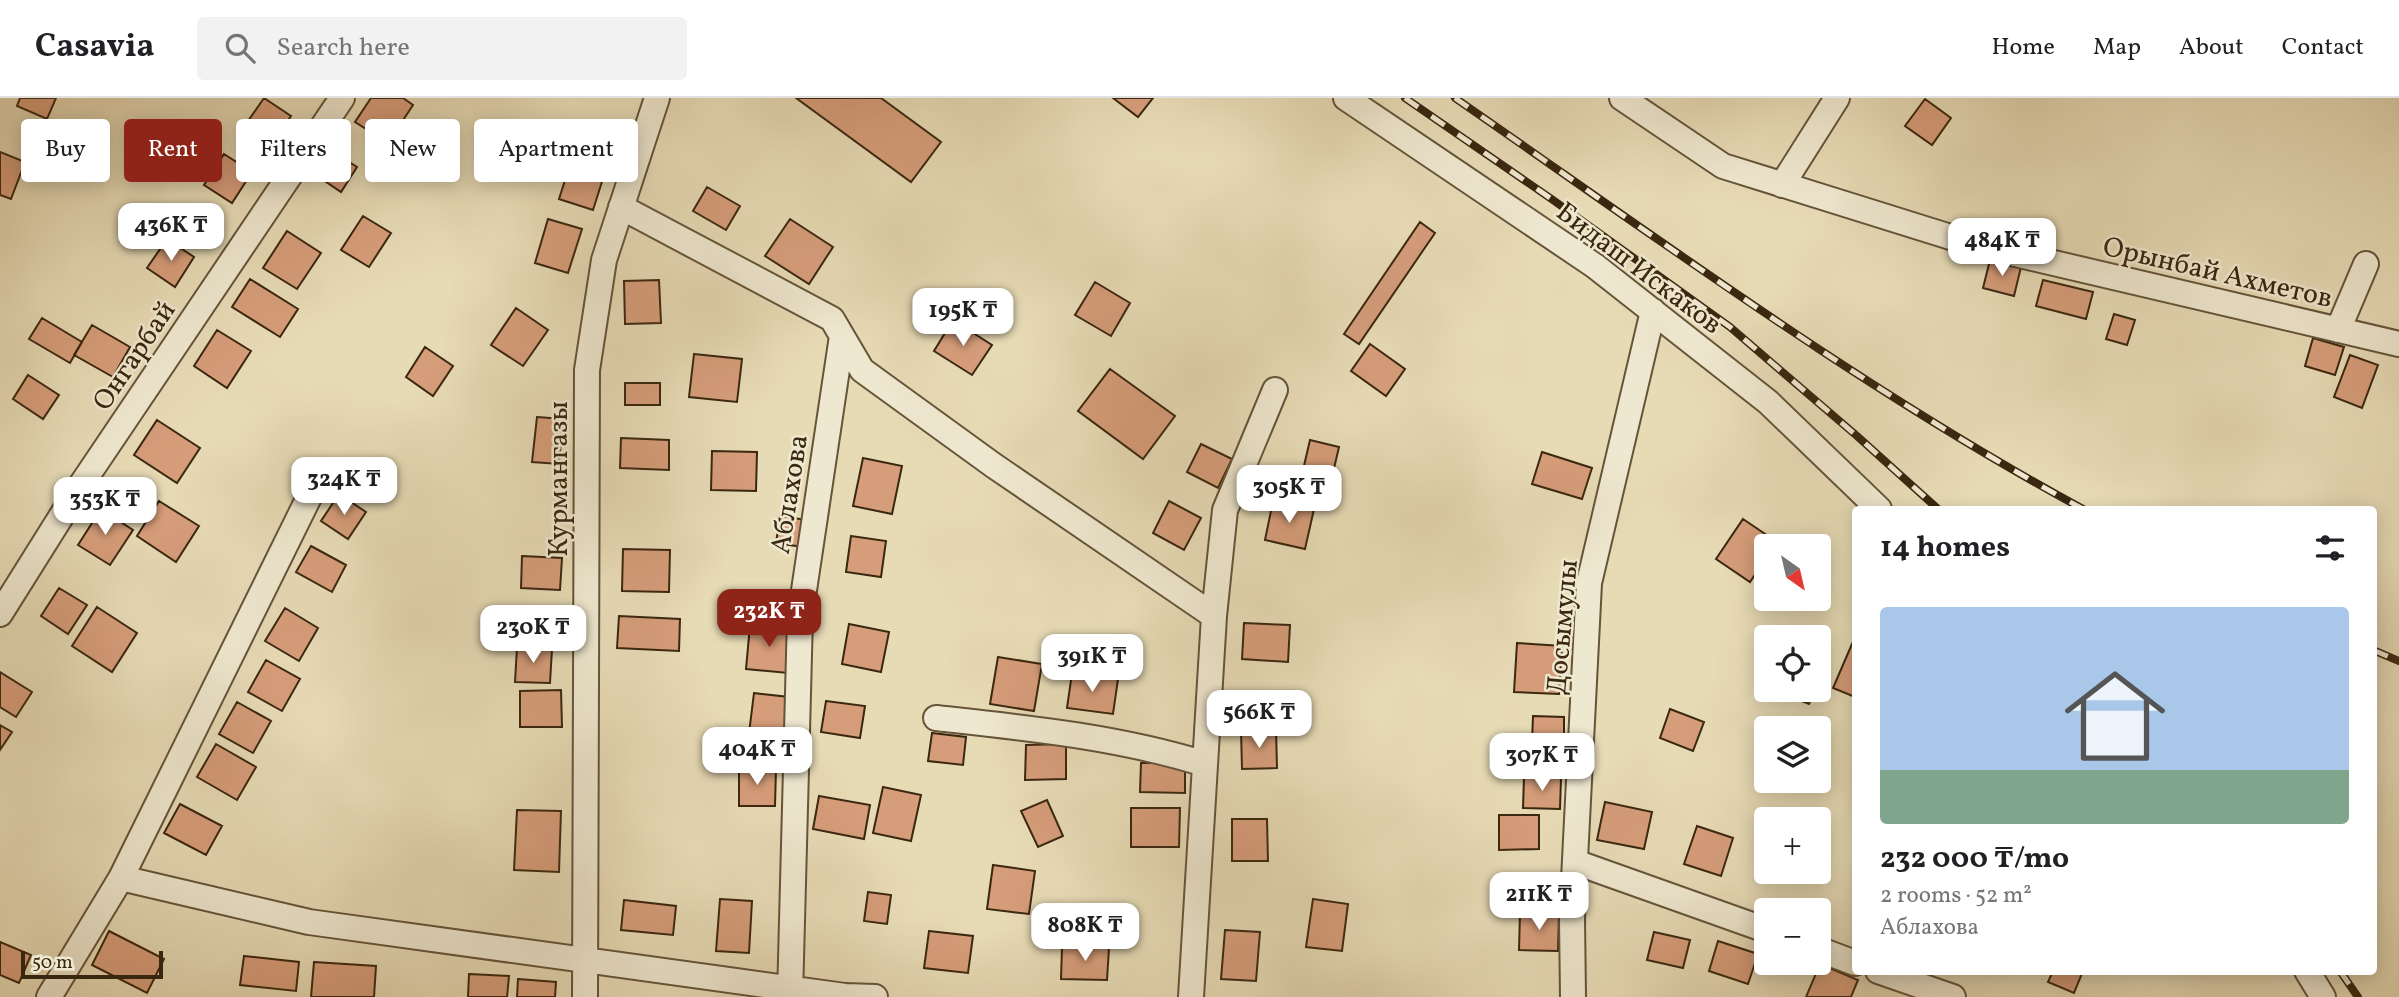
<!DOCTYPE html>
<meta charset="utf-8">
<style>
:root{--surface:#fff;--page:#f2f2f2;--text:#202124;--muted:#757577;--line:#e0e0e0;--accent:#8f2418}
body{margin:0;font-family:Vollkorn,serif;background:var(--page);color:var(--text);height:100vh;display:flex;flex-direction:column;font-size:26px;white-space:nowrap}
*{box-sizing:border-box;margin:0}
p{font-size:23px;color:var(--muted)}
.icon{flex:none;width:38px;height:38px;fill:none;stroke:currentColor;stroke-width:2;stroke-linecap:round;stroke-linejoin:round}
.map{position:relative;flex:1;overflow:hidden}
.sheet{position:absolute;left:1852px;top:408px;width:525px;height:469px;display:flex;flex-direction:column;background:var(--surface);border-radius:7px;box-shadow:0 4px 18px #0003}
.sheet>*{flex:none}
.banner{position:absolute;left:21px;top:21px;width:665px;height:63px;display:flex;gap:14px}
.needle{width:46px;rotate:146deg}
.tools{position:absolute;left:1754px;top:436px;display:grid;gap:14px}
.tools a{display:grid;place-items:center;width:77px;height:77px;border-radius:7px;background:var(--surface);box-shadow:0 4px 18px #0003;font-size:35px}
.scale{position:absolute;left:21px;bottom:18px;width:142px;box-sizing:border-box;padding-left:7px;border:4px solid #3a270f;border-top:0;font-size:19px;line-height:24px;white-space:nowrap;color:#3a270f;-webkit-text-stroke:5px #efe8d0;paint-order:stroke}
.price{position:absolute;translate:-50% -60px;padding:0 16px;border-radius:14px;background:#fff;color:#222;font-size:23px;line-height:46px;filter:drop-shadow(0 2px 4px #0008)}
.price::after{content:'';position:absolute;left:50%;top:42px;width:21px;height:16px;margin-left:-10px;background:inherit;clip-path:polygon(0 0,100% 0,50% 100%)}
.price.on{background:var(--accent);color:#fff}
ul{padding:0;list-style:none}
li{display:grid;align-content:center;gap:14px;height:371px;padding:0 28px}
li+li{border-top:2px solid var(--line)}
li span{display:grid;place-items:center;height:217px;border-radius:7px;color:#555}
li>.icon{margin-inline-start:auto}
span .icon{width:126px;height:126px;fill:#fffc;stroke-width:1}
li b{font-size:30px}
h2{display:flex;justify-content:space-between;align-items:center;height:84px;padding:0 28px;font-size:30px}
.tag{padding:0 24px;border-radius:7px;background:var(--surface);box-shadow:0 4px 18px #0003;font-size:24px;line-height:63px}
.tag.on{background:var(--accent);color:#fff}
header{display:flex;align-items:center;gap:42px;box-sizing:border-box;height:98px;padding:0 35px;background:var(--surface);border-bottom:2px solid var(--line)}
header strong{font-size:33px}
nav{display:flex;gap:38px;margin-inline-start:auto;font-size:24px}
.search{width:490px;height:63px;background:var(--page);display:flex;align-items:center;gap:18px;box-sizing:border-box;padding:0 24px;border-radius:7px;color:var(--muted);font-size:26px}
.map>svg:first-child{display:block}
.building{fill:#d69d7a;stroke:#3a270f;stroke-width:2}
.lines{fill:none;stroke-linecap:round;stroke-linejoin:round}
.minor-casing{stroke:#655439;stroke-width:28}
.minor{stroke:#efe8d0;stroke-width:24}
.rail-casing{stroke:#3a270f;stroke-width:8}
.rail{stroke:#efe8d0;stroke-width:5;stroke-dasharray:16;stroke-linecap:butt}
.labels{text-anchor:middle;stroke-width:5;stroke-linejoin:round;paint-order:stroke}
.street-label{font-size:28px;fill:#3a270f;stroke:#efe8d0}
</style>
<header>
<strong>Casavia</strong>
<div class="search"><svg class="icon" aria-label="search" viewBox="0 0 24 24"><circle cx="10" cy="10" r="6"/><path d="M15 15l6 6"/></svg>Search here</div>
<nav><a>Home</a><a>Map</a><a>About</a><a>Contact</a></nav>
</header>
<div class="map">
<svg width="2399" height="899" viewBox="0 0 2399 899">
<rect width="100%" height="100%" fill="#e7dbb6"/>
<filter id="stains"><feTurbulence type="fractalNoise" baseFrequency=".00286" numOctaves="4"/><feColorMatrix values="0 0 0 0 .2 0 0 0 0 .09 0 0 0 0 .02 0 0 0 .5 -.17"/></filter>
<radialGradient id="worn" r=".72"><stop offset=".6" stop-color="#630" stop-opacity="0"/><stop offset="1" stop-color="#630" stop-opacity=".3"/></radialGradient>
<path class="building" d="M 20,0 L 56,0 L 47,21 L 17,8 Z
M 264,0 L 291,18 L 265,55 L 239,36 Z
M 371,0 L 403,0 L 413,7 L 388,45 L 355,24 Z
M 796,0 L 881,0 L 941,44 L 911,84 Z
M 1113,0 L 1153,0 L 1138,19 Z
M 1925,1 L 1951,20 L 1932,47 L 1905,28 Z
M 332,53 L 357,69 L 341,94 L 316,77 Z
M 0,54 L 25,64 L 11,101 L 0,97 Z
M 224,56 L 252,74 L 232,105 L 204,87 Z
M 572,60 L 606,71 L 593,112 L 559,101 Z
M 707,89 L 740,108 L 726,132 L 693,113 Z
M 363,118 L 391,135 L 369,169 L 341,152 Z
M 548,121 L 582,131 L 568,175 L 535,165 Z
M 790,121 L 833,149 L 809,186 L 765,158 Z
M 1420,124 L 1435,135 L 1359,246 L 1344,236 Z
M 287,133 L 321,155 L 297,191 L 263,170 Z
M 167,141 L 194,159 L 175,189 L 147,170 Z
M 1990,162 L 2021,169 L 2014,198 L 1983,190 Z
M 250,181 L 298,211 L 280,239 L 232,209 Z
M 659,182 L 661,225 L 625,226 L 624,183 Z
M 2043,182 L 2093,194 L 2086,221 L 2036,208 Z
M 1095,184 L 1130,205 L 1111,238 L 1075,217 Z
M 516,210 L 548,232 L 523,268 L 491,247 Z
M 2114,216 L 2135,222 L 2127,247 L 2106,241 Z
M 42,220 L 82,244 L 70,265 L 29,241 Z
M 953,222 L 992,247 L 972,277 L 934,253 Z
M 92,227 L 130,249 L 113,279 L 74,257 Z
M 217,232 L 251,253 L 227,290 L 194,268 Z
M 2313,240 L 2344,249 L 2335,277 L 2305,268 Z
M 1370,246 L 1405,271 L 1386,298 L 1351,273 Z
M 425,249 L 453,268 L 433,298 L 406,279 Z
M 694,256 L 742,261 L 737,304 L 689,299 Z
M 2350,257 L 2378,267 L 2362,310 L 2334,299 Z
M 1110,271 L 1175,318 L 1143,361 L 1078,313 Z
M 28,277 L 59,297 L 43,321 L 13,301 Z
M 625,285 L 660,285 L 660,307 L 625,307 Z
M 537,319 L 563,321 L 559,366 L 532,364 Z
M 157,322 L 200,350 L 177,385 L 134,357 Z
M 621,340 L 669,342 L 669,372 L 620,370 Z
M 1310,342 L 1339,349 L 1332,379 L 1303,372 Z
M 1201,346 L 1232,361 L 1218,390 L 1187,374 Z
M 712,353 L 757,354 L 756,393 L 711,392 Z
M 1542,354 L 1592,370 L 1582,401 L 1532,386 Z
M 863,360 L 902,368 L 892,416 L 853,408 Z
M 339,396 L 366,414 L 348,441 L 321,423 Z
M 159,403 L 199,428 L 176,464 L 137,438 Z
M 1169,403 L 1201,420 L 1184,452 L 1153,435 Z
M 1273,403 L 1314,411 L 1305,451 L 1265,442 Z
M 101,411 L 133,432 L 110,467 L 78,447 Z
M 780,418 L 807,422 L 803,449 L 776,445 Z
M 1743,421 L 1777,444 L 1774,448 L 1766,448 L 1766,460 L 1750,484 L 1716,461 Z
M 851,438 L 886,443 L 881,479 L 846,474 Z
M 311,448 L 346,467 L 332,494 L 296,474 Z
M 623,451 L 670,452 L 669,494 L 622,493 Z
M 522,458 L 562,460 L 560,492 L 521,490 Z
M 59,490 L 87,507 L 68,536 L 41,518 Z
M 97,509 L 137,535 L 112,574 L 72,548 Z
M 285,510 L 318,530 L 299,563 L 265,543 Z
M 619,518 L 680,521 L 679,553 L 617,550 Z
M 1244,525 L 1290,527 L 1288,564 L 1242,561 Z
M 849,526 L 889,534 L 881,574 L 842,566 Z
M 750,527 L 792,532 L 788,575 L 746,571 Z
M 1855,539 L 1855,599 L 1833,590 Z
M 1517,545 L 1562,548 L 1559,596 L 1514,594 Z
M 517,549 L 552,551 L 550,585 L 515,584 Z
M 998,559 L 1042,566 L 1034,613 L 990,606 Z
M 266,562 L 300,581 L 282,613 L 248,594 Z
M 0,574 L 32,594 L 16,619 L 0,609 Z
M 1072,575 L 1118,581 L 1113,616 L 1067,610 Z
M 561,592 L 562,629 L 520,629 L 520,593 Z
M 1776,592 L 1815,592 L 1809,606 L 1776,593 Z
M 754,595 L 789,599 L 784,639 L 749,635 Z
M 826,603 L 865,608 L 860,640 L 821,634 Z
M 237,604 L 271,623 L 253,655 L 219,636 Z
M 1670,611 L 1704,624 L 1693,653 L 1660,640 Z
M 1533,618 L 1564,619 L 1564,645 L 1532,645 Z
M 0,627 L 12,634 L 0,652 Z
M 1276,632 L 1277,670 L 1242,671 L 1241,633 Z
M 932,635 L 966,639 L 963,667 L 928,663 Z
M 216,646 L 256,669 L 237,702 L 197,679 Z
M 1066,646 L 1066,681 L 1025,682 L 1026,647 Z
M 1141,665 L 1185,665 L 1185,695 L 1140,694 Z
M 739,670 L 776,670 L 775,708 L 739,708 Z
M 1524,679 L 1561,680 L 1560,711 L 1523,710 Z
M 883,689 L 921,697 L 911,743 L 873,735 Z
M 819,698 L 870,707 L 864,741 L 813,731 Z
M 1047,702 L 1063,738 L 1038,749 L 1021,713 Z
M 1605,704 L 1652,714 L 1644,751 L 1597,742 Z
M 180,706 L 222,728 L 206,757 L 164,735 Z
M 1131,710 L 1180,710 L 1179,749 L 1131,749 Z
M 517,712 L 561,713 L 559,774 L 514,772 Z
M 1499,717 L 1539,717 L 1539,751 L 1499,752 Z
M 1232,721 L 1267,721 L 1268,763 L 1232,763 Z
M 1697,728 L 1733,740 L 1721,778 L 1684,766 Z
M 993,767 L 1035,773 L 1029,816 L 987,811 Z
M 868,794 L 891,797 L 887,826 L 864,823 Z
M 720,801 L 752,803 L 749,855 L 716,853 Z
M 1313,801 L 1348,806 L 1342,853 L 1306,849 Z
M 624,802 L 676,808 L 673,837 L 621,832 Z
M 1520,815 L 1559,816 L 1558,853 L 1519,852 Z
M 1225,832 L 1260,834 L 1256,883 L 1221,881 Z
M 109,833 L 164,861 L 147,895 L 92,867 Z
M 929,833 L 973,838 L 968,875 L 924,870 Z
M 1654,834 L 1690,842 L 1683,870 L 1647,862 Z
M 1718,843 L 1758,856 L 1748,886 L 1709,873 Z
M 0,844 L 31,857 L 19,885 L 0,877 Z
M 1062,849 L 1109,850 L 1107,882 L 1061,881 Z
M 244,858 L 299,864 L 296,893 L 240,887 Z
M 314,864 L 376,868 L 374,899 L 311,899 Z
M 1820,866 L 1858,882 L 1851,899 L 1806,899 Z
M 2053,873 L 2083,873 L 2074,895 L 2048,884 Z
M 469,876 L 509,878 L 507,899 L 468,899 Z
M 518,881 L 556,884 L 555,899 L 517,899 Z"/>
<g class="lines">
<g class="minor-casing">
<path id="minor" d="M 1346,0 L 1595,168 L 1768,304 L 1879,411
M 1622,0 L 1723,68 L 1973,146 L 2399,246
M 1782,87 L 1837,0
M 621,109 L 832,221 L 862,272 L 993,367 L 1214,518
M 2338,232 L 2366,166
M 0,516 L 79,390 L 342,0
M 936,620 C 1027,630 1118,639 1205,666
M 1575,764 L 1766,832
M 121,780 L 309,824 L 845,898 L 875,899
M 1818,851 L 1855,865
M 1878,873 L 1953,899
M 2307,873 L 2323,899
M 49,899 L 121,780 L 319,379
M 585,899 L 587,272 L 604,162 L 657,0
M 790,899 L 800,519 L 842,238
M 1191,899 L 1214,518 L 1225,412 L 1275,292
M 1573,899 L 1572,821 L 1589,485 L 1653,213"/>
</g>
<use href="#minor" class="minor"/>
<g class="rail-casing">
<path id="rail" d="M 1405,0 L 1553,102 L 1730,229 L 1857,338 L 1938,411
M 1455,0 C 1660,142 1865,293 2083,411
M 2373,552 L 2399,563
M 2340,873 L 2358,899"/>
</g>
<use href="#rail" class="rail"/>
</g>
<g class="labels">
<g class="street-label">
<text transform="translate(1640 169) rotate(37)" y="10">Бидаш Искаков</text>
<text transform="translate(2218 173) rotate(13)" y="10">Орынбай Ахметов</text>
<text transform="translate(133 257) rotate(-56)" y="10">Онгарбай</text>
<text transform="translate(557 381) rotate(-90)" y="10">Курмангазы</text>
<text transform="translate(788 396) rotate(-81)" y="10">Аблахова</text>
<text transform="translate(1561 529) rotate(-85)" y="10">Досымулы</text>
</g>
</g>
<rect width="100%" height="100%" filter="url(#stains)"/>
<rect width="100%" height="100%" fill="url(#worn)"/>
</svg>
<div class="tools">
<a><svg class="needle" viewBox="-14 -14 28 28"><path d="M0-13l5 13h-10z" fill="#e53935"/><path d="M0 13l5-13h-10z" fill="#757577"/></svg></a>
<a><svg class="icon" aria-label="locate" viewBox="0 0 24 24"><circle cx="12" cy="12" r="6"/><path d="M12 2v4M12 18v4M2 12h4M18 12h4"/></svg></a>
<a><svg class="icon" aria-label="layers" viewBox="0 0 24 24"><path d="M12 4l9 5-9 5-9-5zM3 14l9 5 9-5"/></svg></a>
<a>+</a>
<a>−</a>
</div>
<div class="scale">50 m</div>
<b class="price" style="left:171px;top:165px">436K ₸</b>
<b class="price" style="left:2002px;top:180px">484K ₸</b>
<b class="price" style="left:963px;top:250px">195K ₸</b>
<b class="price" style="left:344px;top:419px">324K ₸</b>
<b class="price" style="left:1289px;top:427px">305K ₸</b>
<b class="price" style="left:105px;top:439px">353K ₸</b>
<b class="price on" style="left:769px;top:551px">232K ₸</b>
<b class="price" style="left:533px;top:567px">230K ₸</b>
<b class="price" style="left:1092px;top:596px">391K ₸</b>
<b class="price" style="left:1259px;top:652px">566K ₸</b>
<b class="price" style="left:757px;top:689px">404K ₸</b>
<b class="price" style="left:1542px;top:695px">307K ₸</b>
<b class="price" style="left:1539px;top:834px">211K ₸</b>
<b class="price" style="left:1085px;top:865px">808K ₸</b>
<div class="banner">
<a class="tag">Buy</a>
<a class="tag on">Rent</a>
<a class="tag">Filters</a>
<a class="tag">New</a>
<a class="tag">Apartment</a>
</div>
<section class="sheet">
<h2>14 homes<svg class="icon" aria-label="filters" viewBox="0 0 24 24"><path d="M4 7h16M4 17h16"/><circle cx="9" cy="7" r="2"/><circle cx="15" cy="17" r="2"/></svg></h2>
<ul>
<li><span style="background:linear-gradient(#a9c7e8 75%,#7fa58c 0)"><svg class="icon" aria-label="home" viewBox="0 0 24 24"><path d="M3 11l9-7 9 7M6 9v11h12V9"/></svg></span><div><b>232 000 ₸/mo</b><p>2 rooms · 52 m²</p><p>Аблахова</p></div></li>
</ul>
</section>
</div>
